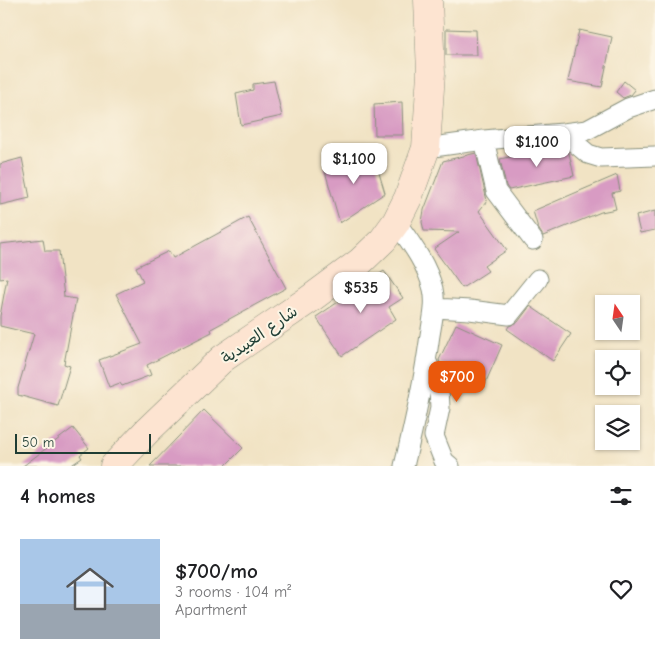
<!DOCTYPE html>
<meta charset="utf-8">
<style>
:root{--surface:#fff;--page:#f6f6f6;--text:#202124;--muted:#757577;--accent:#ea580c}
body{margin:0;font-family:"Comic Neue","Playpen Sans Arabic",sans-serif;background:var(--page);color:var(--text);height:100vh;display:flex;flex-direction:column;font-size:19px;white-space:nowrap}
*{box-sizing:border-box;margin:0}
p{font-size:16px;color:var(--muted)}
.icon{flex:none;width:28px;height:28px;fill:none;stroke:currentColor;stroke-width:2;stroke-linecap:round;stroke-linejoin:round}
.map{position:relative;height:466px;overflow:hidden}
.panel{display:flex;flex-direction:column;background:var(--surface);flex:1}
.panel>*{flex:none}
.needle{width:32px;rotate:347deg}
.tools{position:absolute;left:595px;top:295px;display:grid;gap:10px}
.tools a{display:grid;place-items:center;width:45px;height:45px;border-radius:0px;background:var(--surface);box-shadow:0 1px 4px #0004;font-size:25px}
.scale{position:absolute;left:15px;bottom:12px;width:136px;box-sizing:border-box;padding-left:5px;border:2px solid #1f3d34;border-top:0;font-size:14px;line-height:18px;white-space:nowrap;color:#1f3d34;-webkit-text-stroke:4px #fcf5e5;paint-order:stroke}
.price{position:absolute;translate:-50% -42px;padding:0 11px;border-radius:10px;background:#fff;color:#222;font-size:16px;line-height:32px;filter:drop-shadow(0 1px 2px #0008)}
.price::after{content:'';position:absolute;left:50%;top:30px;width:15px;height:11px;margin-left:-8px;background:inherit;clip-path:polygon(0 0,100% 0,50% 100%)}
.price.on{background:var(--accent);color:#fff}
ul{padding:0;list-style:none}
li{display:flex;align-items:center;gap:15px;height:125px;padding:0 20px}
li span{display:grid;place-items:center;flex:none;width:140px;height:100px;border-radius:0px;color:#555}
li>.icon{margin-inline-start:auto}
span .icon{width:60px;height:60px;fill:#fffc;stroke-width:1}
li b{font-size:21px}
h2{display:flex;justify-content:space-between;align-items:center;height:60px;padding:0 20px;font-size:21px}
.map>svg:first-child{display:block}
.building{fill:#d89bc3}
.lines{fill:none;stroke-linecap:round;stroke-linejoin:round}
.minor-casing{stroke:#88907c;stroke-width:21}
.secondary-casing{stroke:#88907c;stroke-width:29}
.minor{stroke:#fff;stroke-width:19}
.secondary{stroke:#fde4d1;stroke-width:28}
.labels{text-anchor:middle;stroke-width:4;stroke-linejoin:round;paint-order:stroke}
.street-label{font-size:16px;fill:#1f3d34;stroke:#fcf5e5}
</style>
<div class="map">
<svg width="655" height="466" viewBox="0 0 655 466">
<rect width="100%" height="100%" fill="#fcf5e5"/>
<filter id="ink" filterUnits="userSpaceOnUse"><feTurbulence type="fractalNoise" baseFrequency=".02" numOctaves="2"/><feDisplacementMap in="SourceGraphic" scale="10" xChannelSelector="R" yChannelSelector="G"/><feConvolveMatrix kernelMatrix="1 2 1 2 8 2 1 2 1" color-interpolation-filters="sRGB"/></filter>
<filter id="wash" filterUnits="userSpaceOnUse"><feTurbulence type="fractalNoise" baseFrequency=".0096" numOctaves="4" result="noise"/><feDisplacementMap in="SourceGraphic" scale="20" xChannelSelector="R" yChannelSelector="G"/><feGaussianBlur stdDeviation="1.12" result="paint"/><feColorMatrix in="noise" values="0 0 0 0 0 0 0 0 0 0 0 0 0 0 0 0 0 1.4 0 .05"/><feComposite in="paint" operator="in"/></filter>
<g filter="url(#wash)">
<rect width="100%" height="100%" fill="#f1e3c4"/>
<g id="blocks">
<path class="building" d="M 446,29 L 476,30 L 477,55 L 446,55 Z
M 579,30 L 612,37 L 602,87 L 568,81 Z
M 274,81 L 282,116 L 241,125 L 236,94 L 253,90 L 253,84 Z
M 624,81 L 635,90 L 631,95 L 623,98 L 616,92 Z
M 402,102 L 403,135 L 375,135 L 374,104 Z
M 561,146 L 569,153 L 574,176 L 509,190 L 506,186 L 500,159 Z
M 373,153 L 385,193 L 340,223 L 324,168 Z
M 476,153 L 487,201 L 479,211 L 507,250 L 484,266 L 488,271 L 462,288 L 434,249 L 459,232 L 424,231 L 422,222 L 424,210 L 443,161 Z
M 22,158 L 30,198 L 0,205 L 0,164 Z
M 617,175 L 620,191 L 612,193 L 616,209 L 601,212 L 543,236 L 538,228 L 533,211 Z
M 655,211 L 655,230 L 640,233 L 636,216 Z
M 248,217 L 286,288 L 211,329 L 212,332 L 147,365 L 151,375 L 122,386 L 120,383 L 109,387 L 99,360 L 142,344 L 116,294 L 143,281 L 136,267 L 169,251 L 173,258 Z
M 43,239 L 45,251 L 59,251 L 64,297 L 76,299 L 64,364 L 70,366 L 58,406 L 18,395 L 18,388 L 34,334 L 0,326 L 0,316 L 7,278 L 0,279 L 0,244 Z
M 384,271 L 403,298 L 389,307 L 396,319 L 342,356 L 316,317 Z
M 530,306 L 571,334 L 553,361 L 507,329 L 509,326 L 518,322 Z
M 456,324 L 502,345 L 485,384 L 440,363 L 439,360 Z
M 204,410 L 243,448 L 225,466 L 150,466 Z
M 73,428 L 89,448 L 80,455 L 82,458 L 70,466 L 23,466 Z"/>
</g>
</g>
<g filter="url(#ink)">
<use href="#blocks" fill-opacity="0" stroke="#88907c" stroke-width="1"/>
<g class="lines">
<g class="minor-casing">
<path id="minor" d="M 563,133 L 587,130 L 628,108 L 655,99
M 484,140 L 496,191 L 533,240
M 426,148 L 484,140 L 563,133 L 588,154 L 601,158 L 655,156
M 396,222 C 410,242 427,264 433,289 C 437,306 431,325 429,342 C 423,384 414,425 404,466
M 434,308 L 470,310 L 509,315 L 538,279
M 426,360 L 439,388 L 440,408 L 434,436 L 444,461 L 450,466"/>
</g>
<g class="secondary-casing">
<path id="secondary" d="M 114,466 L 147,431 L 222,359 L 310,299 L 360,262 L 383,240 L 396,222 L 408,198 L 426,148 L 431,73 L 428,0"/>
</g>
<use href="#minor" class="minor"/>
<use href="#secondary" class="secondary"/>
</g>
</g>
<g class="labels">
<g class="street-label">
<text transform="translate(259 334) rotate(-35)" y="6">شارع العبيدية</text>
</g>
</g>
</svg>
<div class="tools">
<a><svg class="needle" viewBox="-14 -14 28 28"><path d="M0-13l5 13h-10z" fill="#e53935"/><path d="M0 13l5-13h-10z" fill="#757577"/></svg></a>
<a><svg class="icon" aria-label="locate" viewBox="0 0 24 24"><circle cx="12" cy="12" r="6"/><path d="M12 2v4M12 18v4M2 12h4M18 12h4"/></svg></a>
<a><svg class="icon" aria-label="layers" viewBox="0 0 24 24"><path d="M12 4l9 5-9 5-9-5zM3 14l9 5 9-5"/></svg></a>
</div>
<div class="scale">50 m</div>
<b class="price" style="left:537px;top:168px">$1,100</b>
<b class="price" style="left:354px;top:185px">$1,100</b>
<b class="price" style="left:361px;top:314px">$535</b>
<b class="price on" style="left:457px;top:403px">$700</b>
</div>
<section class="panel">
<h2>4 homes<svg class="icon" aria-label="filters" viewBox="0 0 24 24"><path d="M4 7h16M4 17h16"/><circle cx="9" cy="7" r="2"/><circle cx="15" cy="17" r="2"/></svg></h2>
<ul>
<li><span style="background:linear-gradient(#a9c7e8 65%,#9aa5b1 0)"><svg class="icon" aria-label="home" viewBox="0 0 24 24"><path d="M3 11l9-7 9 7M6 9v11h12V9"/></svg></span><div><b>$700/mo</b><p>3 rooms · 104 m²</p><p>Apartment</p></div><svg class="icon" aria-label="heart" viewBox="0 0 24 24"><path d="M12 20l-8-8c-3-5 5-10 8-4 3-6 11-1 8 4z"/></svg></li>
</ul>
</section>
